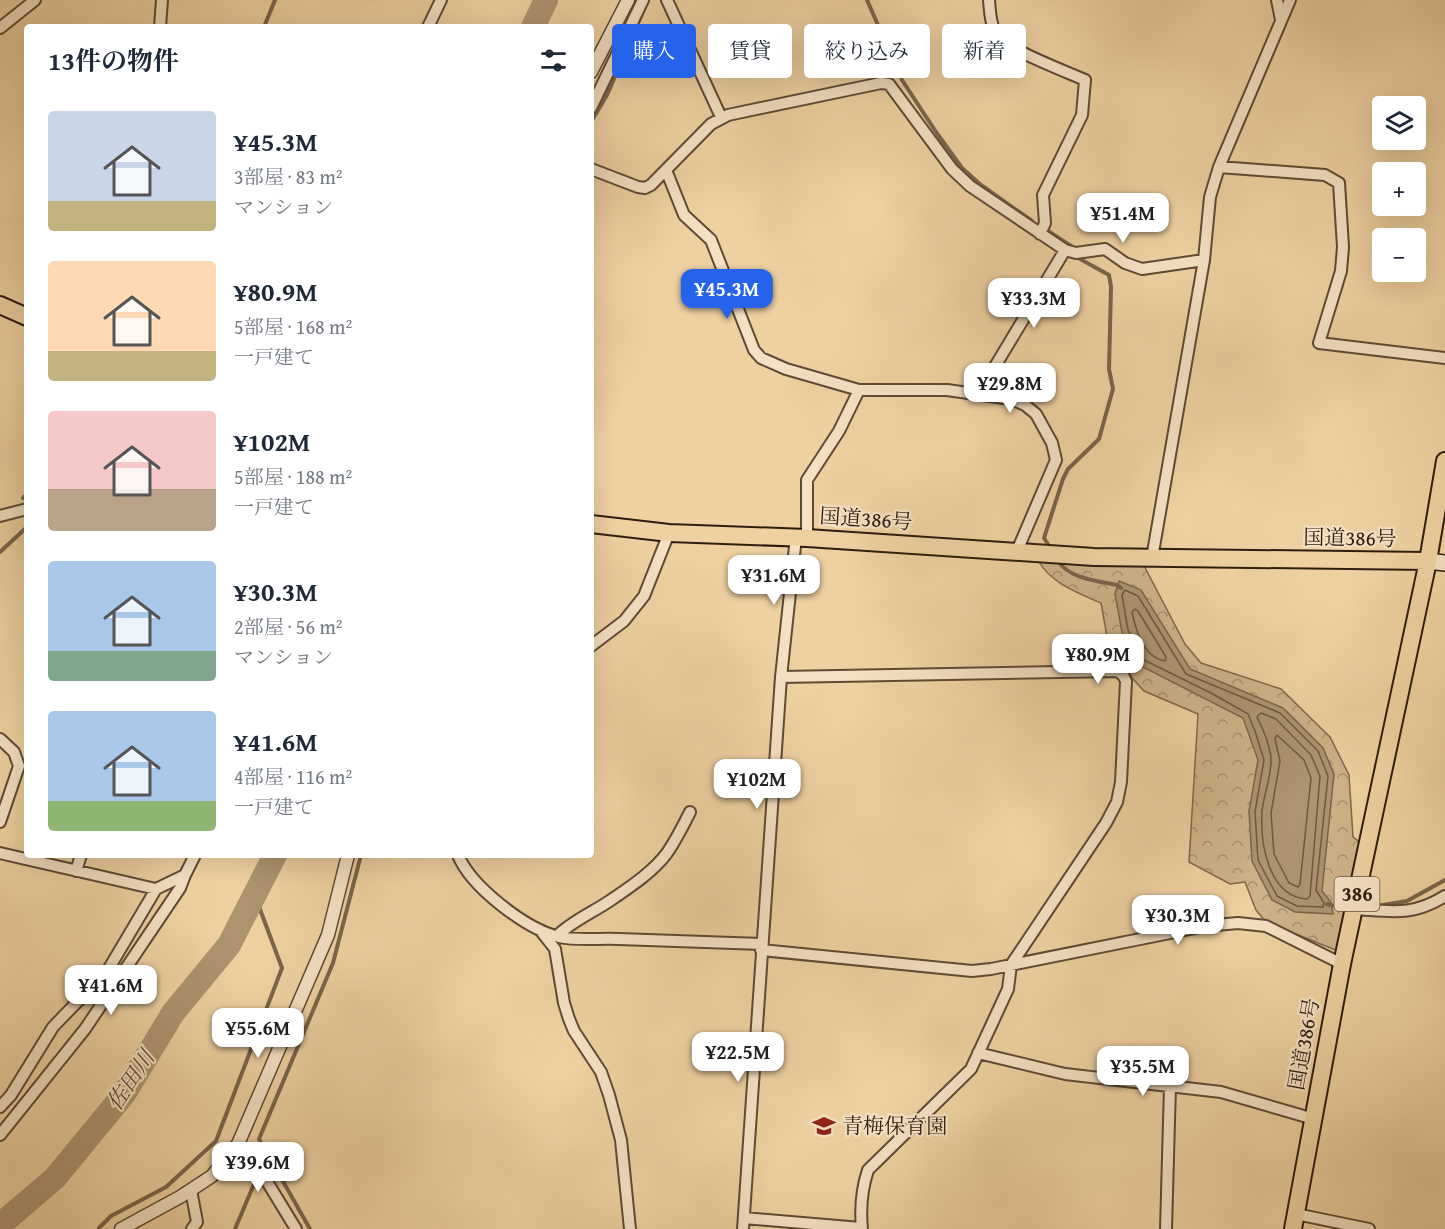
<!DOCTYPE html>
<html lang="ja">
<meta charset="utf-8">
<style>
:root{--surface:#fff;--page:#f2f2f3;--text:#1f2937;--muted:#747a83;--accent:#2563eb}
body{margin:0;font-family:"Gentium Book Plus","Noto Serif JP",serif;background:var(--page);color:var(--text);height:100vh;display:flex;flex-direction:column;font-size:22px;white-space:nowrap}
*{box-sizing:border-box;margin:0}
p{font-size:20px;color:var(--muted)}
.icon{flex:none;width:33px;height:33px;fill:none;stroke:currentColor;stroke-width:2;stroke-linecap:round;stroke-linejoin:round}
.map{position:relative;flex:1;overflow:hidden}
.side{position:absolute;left:24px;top:24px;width:570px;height:834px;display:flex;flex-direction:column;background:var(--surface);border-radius:6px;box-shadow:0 6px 24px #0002}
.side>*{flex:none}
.banner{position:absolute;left:612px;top:24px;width:570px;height:54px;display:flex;gap:12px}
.controls{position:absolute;left:1372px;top:96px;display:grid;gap:12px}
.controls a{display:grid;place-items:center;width:54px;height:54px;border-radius:6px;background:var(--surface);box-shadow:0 6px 24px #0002;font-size:30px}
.price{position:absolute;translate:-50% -51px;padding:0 14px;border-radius:12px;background:#fff;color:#222;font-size:20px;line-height:39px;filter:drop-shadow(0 2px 3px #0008)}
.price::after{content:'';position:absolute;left:50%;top:36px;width:18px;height:14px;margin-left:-9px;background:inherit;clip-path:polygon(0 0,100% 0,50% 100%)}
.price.on{background:var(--accent);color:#fff}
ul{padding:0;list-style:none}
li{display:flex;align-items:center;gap:18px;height:150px;padding:0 24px}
li span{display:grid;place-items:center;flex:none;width:168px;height:120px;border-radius:6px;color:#555}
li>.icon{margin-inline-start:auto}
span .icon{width:72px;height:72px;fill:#fffc;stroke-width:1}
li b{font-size:26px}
h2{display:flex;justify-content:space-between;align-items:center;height:72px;padding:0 24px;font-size:26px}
.tag{padding:0 21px;border-radius:6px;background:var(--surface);box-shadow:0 6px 24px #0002;font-size:21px;line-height:54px}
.tag.on{background:var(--accent);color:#fff}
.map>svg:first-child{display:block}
.park{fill:url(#park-crowns);stroke:#7e684c;stroke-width:1.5}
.water{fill:#ad9370;stroke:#7b644a;stroke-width:1.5}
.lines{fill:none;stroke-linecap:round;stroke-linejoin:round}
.shore{stroke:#6e5840;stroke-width:1.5}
.stream{stroke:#7b644a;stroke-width:4}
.river{stroke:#ad9370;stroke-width:24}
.minor-casing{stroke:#5f4a34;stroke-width:14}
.tertiary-casing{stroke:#5f4a34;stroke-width:15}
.secondary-casing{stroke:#2f1d10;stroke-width:18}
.primary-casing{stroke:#2f1d10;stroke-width:20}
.trunk-casing{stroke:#2f1d10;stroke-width:20}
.minor{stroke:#f4e0c2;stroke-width:10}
.tertiary{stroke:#f4e0c2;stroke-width:12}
.secondary{stroke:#f4e0c2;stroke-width:15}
.primary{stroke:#eed0a1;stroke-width:16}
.trunk{stroke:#eed0a1;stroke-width:16}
.labels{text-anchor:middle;stroke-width:4.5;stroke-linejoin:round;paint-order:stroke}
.shield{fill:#f4e0c2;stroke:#6a5845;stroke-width:1.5}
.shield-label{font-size:20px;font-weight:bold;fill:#2f1d10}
.street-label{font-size:21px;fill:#2f1d10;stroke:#f4e0c2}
.poi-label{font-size:21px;fill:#2f1d10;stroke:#f4e0c2;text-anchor:start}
.water-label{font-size:22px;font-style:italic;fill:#5b4632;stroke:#f4e0c2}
</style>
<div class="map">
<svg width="1445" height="1229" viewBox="0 0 1445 1229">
<defs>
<pattern id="park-crowns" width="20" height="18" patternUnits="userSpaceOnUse" patternTransform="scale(1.5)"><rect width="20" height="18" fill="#ceb288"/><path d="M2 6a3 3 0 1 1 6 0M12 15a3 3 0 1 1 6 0" fill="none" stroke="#a8906e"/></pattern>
</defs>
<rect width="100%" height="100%" fill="#eed0a1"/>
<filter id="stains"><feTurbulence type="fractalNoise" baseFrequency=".00333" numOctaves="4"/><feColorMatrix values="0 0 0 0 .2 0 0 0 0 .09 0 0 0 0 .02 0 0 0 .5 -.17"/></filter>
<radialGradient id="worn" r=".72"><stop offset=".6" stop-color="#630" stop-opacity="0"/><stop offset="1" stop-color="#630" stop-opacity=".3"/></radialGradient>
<path class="park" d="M 1038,560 L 1142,562 L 1185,644 L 1201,663 L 1281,689 L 1330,737 L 1349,775 L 1353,837 L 1364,845 L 1338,951 L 1266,922 L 1256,910 L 1245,882 L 1230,884 L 1189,862 L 1198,714 L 1144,691 L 1124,669 L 1108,642 L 1101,603 C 1078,593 1050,583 1038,560 Z"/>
<path class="water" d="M 1119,581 L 1141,590 L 1190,669 L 1283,708 L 1323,748 L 1334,774 L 1322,891 L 1331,902 L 1333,914 L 1295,912 L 1272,900 L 1252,861 L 1249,811 L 1258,760 L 1243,718 L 1139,665 L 1122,632 L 1115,594 Z"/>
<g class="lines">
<path class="shore" d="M 1125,590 L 1138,596 L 1186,674 L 1280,713 L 1318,751 L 1328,776 L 1316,890 L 1324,903 L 1323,907 L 1297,906 L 1277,896 L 1258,860 L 1255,812 L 1264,760 L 1255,731 L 1248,714 L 1211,693 L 1144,660 L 1128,630 L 1122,595 Z
M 1135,609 L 1138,611 L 1166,657 L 1165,661 C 1144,658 1136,632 1132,612 Z
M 1261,713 L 1276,719 L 1311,755 L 1320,776 L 1310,896 L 1307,899 C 1268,897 1260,842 1262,811 C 1264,794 1271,777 1271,761 C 1271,747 1263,729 1257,717 Z
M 1277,735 L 1304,760 L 1311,778 L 1300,884 L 1298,887 L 1289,883 L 1274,854 L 1271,813 L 1280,761 L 1275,739 Z"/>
<path class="stream" d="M 867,0 L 902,80 L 936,132 L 962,168 L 981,185 L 1032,221
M 264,27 L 275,0
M 591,122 L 607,95 L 648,0
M 1045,229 L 1071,246
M 23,498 L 27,494
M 1051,549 L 1044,538 L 1063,479 L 1068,469 L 1099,439 L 1113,389 L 1109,369 L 1111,287 L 1109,275 L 1080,259
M 0,552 L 27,527
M 1058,561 C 1070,579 1097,581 1117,585 L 1121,588
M 1327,904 L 1338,907
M 1377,906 L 1407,901 L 1445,880
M 99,1228 L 111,1216 L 166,1187 L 216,1141 L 282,968 L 255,896
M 235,1229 L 257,1177
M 310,1229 L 259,1139 L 333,963 L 361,855"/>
<path class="river" d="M 533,27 L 546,0
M 0,1225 L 55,1178 L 124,1094 L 173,1013 L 229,945 L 275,855"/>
<g class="minor-casing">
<path id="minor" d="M 667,0 L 721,117
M 989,0 C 990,11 990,22 995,32 C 1004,49 1065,71 1085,80 L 1082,115 L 1043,195 L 1045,223 L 1040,234
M 1277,0 L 1281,20
M 160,27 L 162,0
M 428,27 L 441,0
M 0,28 L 35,0
M 591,108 L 643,0
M 1219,167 L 1325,175 L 1339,183 L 1343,247 L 1341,271 L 1319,343 L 1445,358
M 591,169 L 638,187 L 645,188 L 651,185 L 711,124 L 728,115 L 881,83 L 889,84 L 952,169 L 970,186 L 1065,250 L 1076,253 L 1105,249 L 1125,263 L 1142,269 L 1204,260
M 666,170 L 684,215 L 711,240 L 754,350 L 761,358 L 786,369 L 859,390 L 947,390 L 1011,399 L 1025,405 L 1036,414 L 1052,443 L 1056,460 L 1017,551
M 979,393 L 1065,250
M 0,516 L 27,509
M 807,538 L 807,480 L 839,431 L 859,390
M 1152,558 L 1204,260 L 1210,197 L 1219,167 L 1290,0
M 591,646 L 624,621 L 644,596 L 669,533
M 781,677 L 1117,671 L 1123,675 L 1126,681 L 1121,782 L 1117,802 L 1106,823 L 1011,965 L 1008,989 L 971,1069 L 868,1170 C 861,1191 860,1208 862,1229
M 0,739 L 14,752 L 19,766 L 0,822
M 0,853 L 156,889 L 185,875 L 195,855
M 458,855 C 471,887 526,929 559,937 C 579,941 599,938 619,939 C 666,941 714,942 762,944
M 76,871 L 81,855
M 1354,909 C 1390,911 1412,917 1445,896
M 540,930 L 555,949 L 564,1003 L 569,1019 L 574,1031 L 601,1072 L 609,1095 L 621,1140 L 630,1229
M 557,936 C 572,921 592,913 611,900 C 630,887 653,872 667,853 C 676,840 683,826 690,812
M 761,950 L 972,971 L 991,969 L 1205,926 L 1238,923 L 1266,926 L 1342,964
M 978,1053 L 1065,1074 L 1221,1092 L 1314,1119
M 0,1107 L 11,1095 L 53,1027 L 108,970 L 156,889
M 0,1135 L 85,1029 L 180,888 L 185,875
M 238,1144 L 263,1175 L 296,1229
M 191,1190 L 197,1222 L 192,1229
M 1296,1214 L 1369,1229
M 744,1218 L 861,1228
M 743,1229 L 781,677 L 796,537
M 1166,1229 L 1170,1086"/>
</g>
<g class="tertiary-casing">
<path id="tertiary" d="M 591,72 L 628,0
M 121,1229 L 180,1197 L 212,1176 L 238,1144 L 328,935 L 348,855"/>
</g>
<g class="secondary-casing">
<path id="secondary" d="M 1428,561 L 1445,563"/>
</g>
<g class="primary-casing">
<path id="primary" d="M 1428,561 L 1445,461"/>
</g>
<g class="trunk-casing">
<path id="trunk" d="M 0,305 L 27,317
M 591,524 L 669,533 L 807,538 L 1094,557 L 1428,561 L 1342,964 L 1293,1229"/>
</g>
<use href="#minor" class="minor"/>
<use href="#tertiary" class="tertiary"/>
<use href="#secondary" class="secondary"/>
<use href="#primary" class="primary"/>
<use href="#trunk" class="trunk"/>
</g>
<defs>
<g id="school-bare" transform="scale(1.8)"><path d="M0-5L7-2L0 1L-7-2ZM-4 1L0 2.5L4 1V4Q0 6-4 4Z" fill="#8f2418" stroke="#f4e0c2" stroke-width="2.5" paint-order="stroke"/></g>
</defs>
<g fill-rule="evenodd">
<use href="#school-bare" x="824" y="1126"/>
</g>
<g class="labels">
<rect class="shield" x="1334.5" y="877" width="45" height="34" rx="4.5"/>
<g class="shield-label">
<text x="1357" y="901">386</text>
</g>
<g class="street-label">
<text transform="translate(866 519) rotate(4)" y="7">国道386号</text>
<text transform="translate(1350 538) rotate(1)" y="7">国道386号</text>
<text transform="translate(1304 1044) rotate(-80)" y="7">国道386号</text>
</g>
<g class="poi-label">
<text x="842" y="1133">青梅保育園</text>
</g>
<g class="water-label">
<text transform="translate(130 1080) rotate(-56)" y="8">佐田川</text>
</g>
</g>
<rect width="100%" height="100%" filter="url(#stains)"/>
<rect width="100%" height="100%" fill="url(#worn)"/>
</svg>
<div class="controls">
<a><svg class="icon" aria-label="layers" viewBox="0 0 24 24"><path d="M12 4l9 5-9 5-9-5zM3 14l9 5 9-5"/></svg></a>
<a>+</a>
<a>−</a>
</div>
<b class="price" style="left:1123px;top:244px">¥51.4M</b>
<b class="price on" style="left:727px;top:320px">¥45.3M</b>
<b class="price" style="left:1034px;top:329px">¥33.3M</b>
<b class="price" style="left:1010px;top:414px">¥29.8M</b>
<b class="price" style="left:774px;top:606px">¥31.6M</b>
<b class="price" style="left:1098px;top:685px">¥80.9M</b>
<b class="price" style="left:757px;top:810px">¥102M</b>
<b class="price" style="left:1178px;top:946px">¥30.3M</b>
<b class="price" style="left:111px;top:1016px">¥41.6M</b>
<b class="price" style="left:258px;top:1059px">¥55.6M</b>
<b class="price" style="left:738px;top:1083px">¥22.5M</b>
<b class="price" style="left:1143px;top:1097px">¥35.5M</b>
<b class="price" style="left:258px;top:1193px">¥39.6M</b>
<div class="banner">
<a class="tag on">購入</a>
<a class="tag">賃貸</a>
<a class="tag">絞り込み</a>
<a class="tag">新着</a>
</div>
<section class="side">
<h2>13件の物件<svg class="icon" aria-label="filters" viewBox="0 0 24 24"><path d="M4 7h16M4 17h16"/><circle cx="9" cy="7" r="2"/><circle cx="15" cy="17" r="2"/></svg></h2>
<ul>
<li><span style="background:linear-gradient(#c9d6e8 75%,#c2b280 0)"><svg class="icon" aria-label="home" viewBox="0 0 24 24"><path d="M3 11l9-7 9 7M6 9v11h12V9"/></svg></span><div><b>¥45.3M</b><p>3部屋 · 83 m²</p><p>マンション</p></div></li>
<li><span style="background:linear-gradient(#ffd9b3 75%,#c2b280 0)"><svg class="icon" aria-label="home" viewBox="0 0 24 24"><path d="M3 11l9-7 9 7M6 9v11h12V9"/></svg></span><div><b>¥80.9M</b><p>5部屋 · 168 m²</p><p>一戸建て</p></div></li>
<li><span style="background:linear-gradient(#f6c9c9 65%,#b9a48a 0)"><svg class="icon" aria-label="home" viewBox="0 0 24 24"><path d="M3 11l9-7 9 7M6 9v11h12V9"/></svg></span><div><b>¥102M</b><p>5部屋 · 188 m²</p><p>一戸建て</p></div></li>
<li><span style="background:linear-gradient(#a9c7e8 75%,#7fa58c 0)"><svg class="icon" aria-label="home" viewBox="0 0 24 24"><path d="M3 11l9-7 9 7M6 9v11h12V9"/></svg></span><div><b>¥30.3M</b><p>2部屋 · 56 m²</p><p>マンション</p></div></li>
<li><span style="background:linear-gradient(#a9c7e8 75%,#8fb573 0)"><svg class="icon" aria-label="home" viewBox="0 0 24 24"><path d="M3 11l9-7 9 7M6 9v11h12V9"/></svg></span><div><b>¥41.6M</b><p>4部屋 · 116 m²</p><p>一戸建て</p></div></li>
</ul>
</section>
</div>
